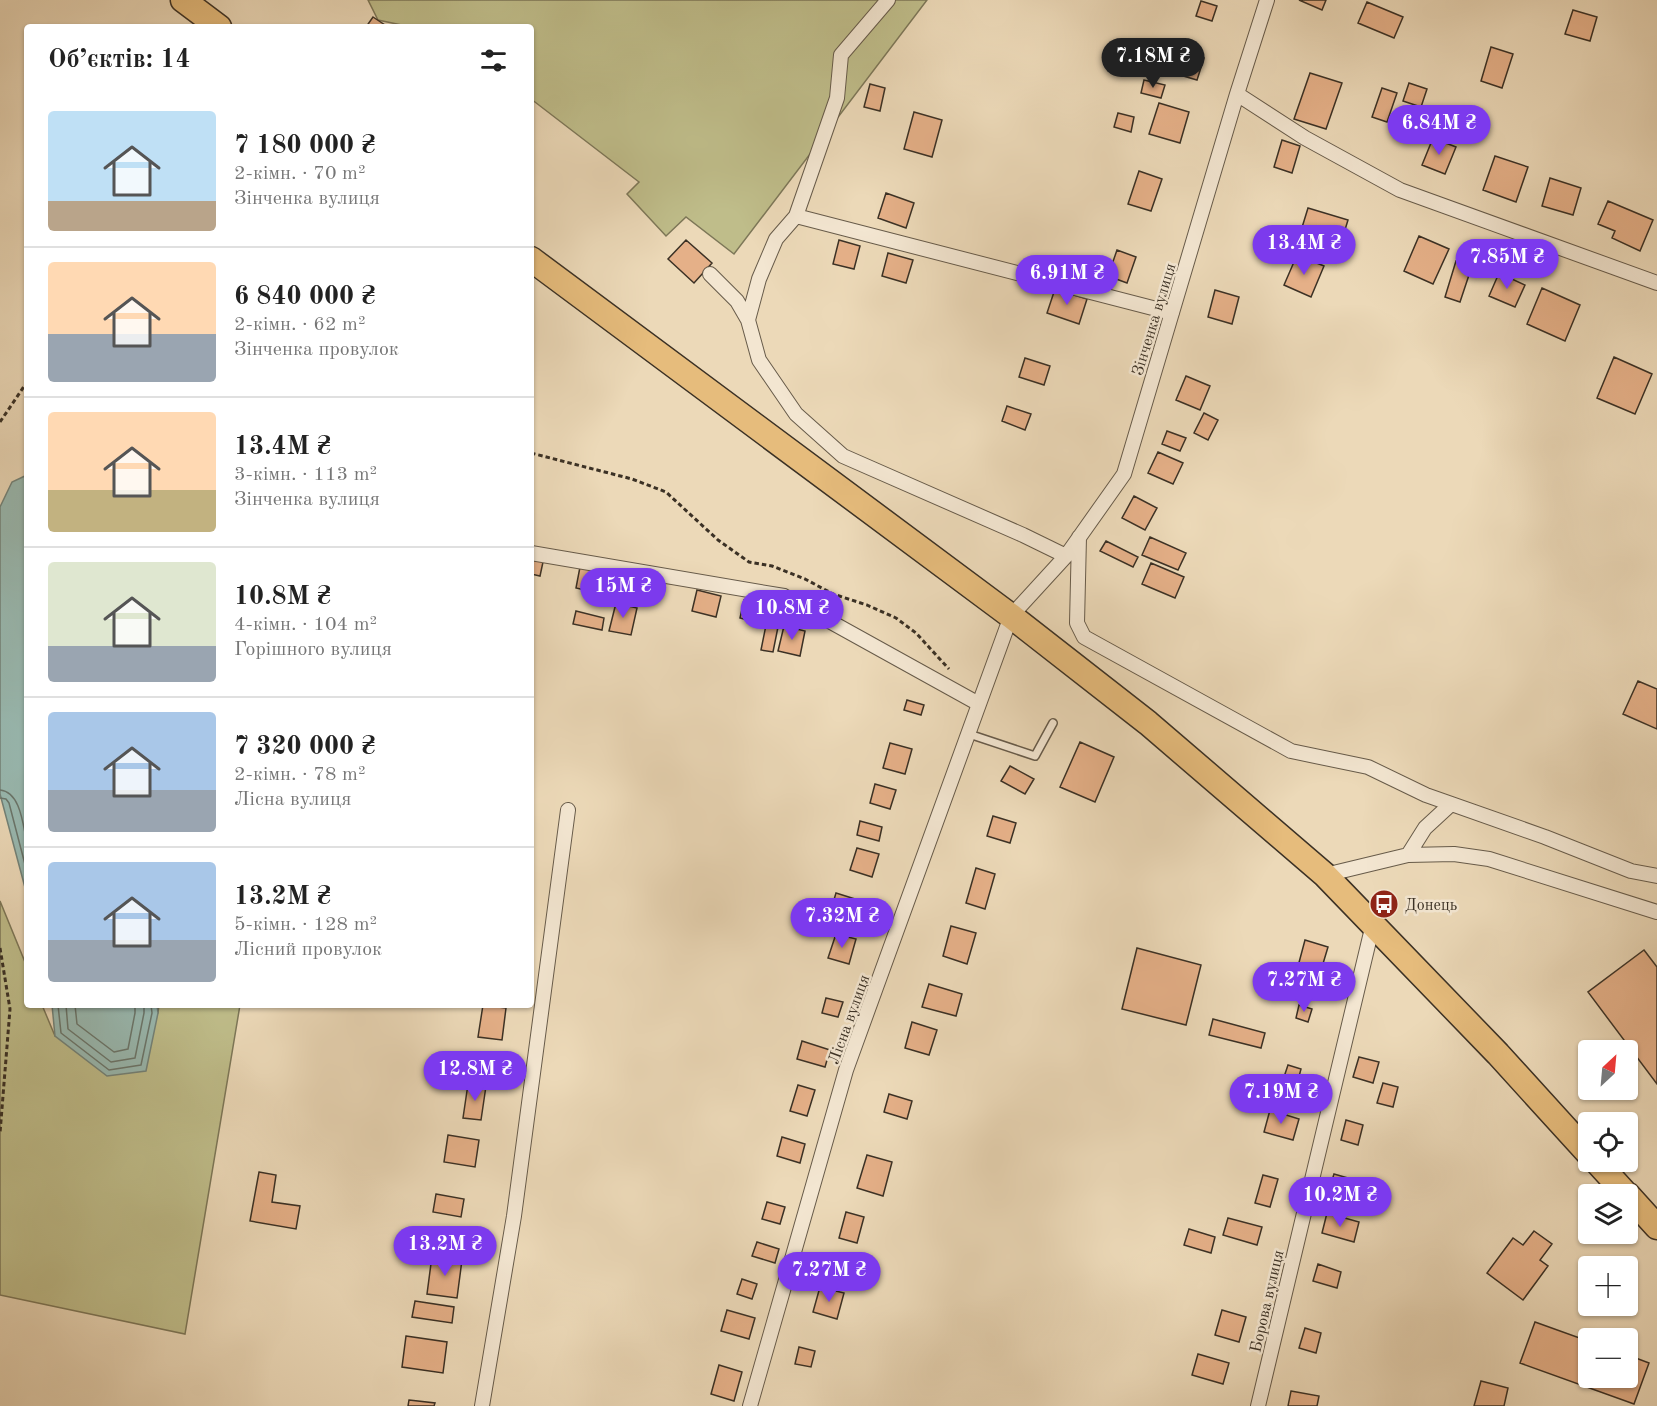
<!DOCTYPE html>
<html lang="uk">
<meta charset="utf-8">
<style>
:root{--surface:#fff;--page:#f6f6f6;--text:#222;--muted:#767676;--line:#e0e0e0;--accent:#7c3aed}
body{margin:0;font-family:"Old Standard TT",serif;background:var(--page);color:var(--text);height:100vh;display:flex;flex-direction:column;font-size:22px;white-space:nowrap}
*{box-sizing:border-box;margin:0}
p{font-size:20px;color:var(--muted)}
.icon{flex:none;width:33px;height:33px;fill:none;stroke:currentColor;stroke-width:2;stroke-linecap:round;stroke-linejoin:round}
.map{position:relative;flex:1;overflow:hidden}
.details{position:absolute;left:24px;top:24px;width:510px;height:984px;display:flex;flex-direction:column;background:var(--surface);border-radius:6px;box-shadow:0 2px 4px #0004}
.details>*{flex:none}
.needle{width:39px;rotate:26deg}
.buttons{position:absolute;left:1578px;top:1040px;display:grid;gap:12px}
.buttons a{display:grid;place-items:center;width:60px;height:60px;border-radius:6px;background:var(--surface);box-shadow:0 2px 4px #0004;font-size:30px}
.price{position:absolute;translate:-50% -51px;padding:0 14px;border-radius:21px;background:var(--accent);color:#fff;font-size:20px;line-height:39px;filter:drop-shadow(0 2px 3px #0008)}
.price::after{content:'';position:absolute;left:50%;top:36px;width:18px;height:14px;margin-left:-9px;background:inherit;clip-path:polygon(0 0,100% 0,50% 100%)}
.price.current{background:#222;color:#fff}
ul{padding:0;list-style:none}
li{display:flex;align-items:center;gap:18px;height:150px;padding:0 24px}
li+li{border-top:2px solid var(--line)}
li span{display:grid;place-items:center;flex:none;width:168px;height:120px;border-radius:6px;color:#555}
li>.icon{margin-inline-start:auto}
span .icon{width:72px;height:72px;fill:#fffc;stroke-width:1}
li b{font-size:26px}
h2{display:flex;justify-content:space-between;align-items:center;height:72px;padding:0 24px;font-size:26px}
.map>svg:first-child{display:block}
.green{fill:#bfbd8a;stroke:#7d7758;stroke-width:1.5}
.water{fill:#99bab2;stroke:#73837a;stroke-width:1.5}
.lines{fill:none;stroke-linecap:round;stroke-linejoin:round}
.shore{stroke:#6a766c;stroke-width:1.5}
.building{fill:#e5b088;stroke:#3b3125;stroke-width:1.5}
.lane-casing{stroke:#675b4a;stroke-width:10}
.street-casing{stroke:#675b4a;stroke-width:16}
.highway-casing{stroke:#3b3125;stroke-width:27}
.path{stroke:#3b3125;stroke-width:3;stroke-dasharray:4.5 3;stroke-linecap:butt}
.lane{stroke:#f3e6d1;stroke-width:7}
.street{stroke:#f3e6d1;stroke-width:14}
.highway{stroke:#e6bc7c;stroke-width:24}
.labels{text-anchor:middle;stroke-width:5;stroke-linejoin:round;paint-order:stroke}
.street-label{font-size:16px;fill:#3b3125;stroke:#f3e6d1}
.poi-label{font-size:16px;fill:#3b3125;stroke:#f3e6d1;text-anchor:start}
</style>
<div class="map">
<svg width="1657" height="1406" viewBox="0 0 1657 1406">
<rect width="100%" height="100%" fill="#ecd9b8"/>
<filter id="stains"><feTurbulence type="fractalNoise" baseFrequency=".00333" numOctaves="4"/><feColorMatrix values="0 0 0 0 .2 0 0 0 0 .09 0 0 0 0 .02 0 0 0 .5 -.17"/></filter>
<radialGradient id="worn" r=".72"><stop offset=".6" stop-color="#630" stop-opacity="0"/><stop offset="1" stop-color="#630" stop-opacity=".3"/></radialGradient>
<path class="green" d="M 368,0 L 927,0 L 734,254 L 686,217 L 666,236 L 627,194 L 639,182 L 531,99 L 531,27 L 411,27 L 378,20 Z
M 0,901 L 27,967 L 27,1005 L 42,1005 L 55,1036 L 158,1013 L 159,1005 L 240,1005 L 185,1334 L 0,1295 Z"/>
<path class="water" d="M 27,475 L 27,895 L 0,794 L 0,507 L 12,482 Z
M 52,1005 L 157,1005 L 158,1013 L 146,1071 L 107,1076 L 55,1036 Z"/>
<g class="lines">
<path class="shore" d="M 0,790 C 21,792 23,826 27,843
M 0,798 L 6,799 L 9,803 L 27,872
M 58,1005 L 61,1033 L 109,1070 L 141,1065 L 152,1013 L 151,1005
M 66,1005 L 68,1029 L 111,1062 L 135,1058 L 144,1013 L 144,1005
M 75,1005 L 77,1024 L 114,1052 L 128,1049 L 135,1013 L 135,1005"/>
</g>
<path class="building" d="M 1299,0 L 1326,0 L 1322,10 Z
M 1201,1 L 1217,6 L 1212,21 L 1196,16 Z
M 1367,2 L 1403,17 L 1394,38 L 1358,23 Z
M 1573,10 L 1597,17 L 1590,41 L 1565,34 Z
M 373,17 L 388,27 L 366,27 Z
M 1491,47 L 1513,54 L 1502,88 L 1481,81 Z
M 1179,51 L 1204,58 L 1197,80 L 1173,73 Z
M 1310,73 L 1342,83 L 1326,129 L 1294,119 Z
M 1144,80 L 1165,85 L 1161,98 L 1141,93 Z
M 1409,83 L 1427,89 L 1421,107 L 1403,101 Z
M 870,84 L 885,88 L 880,111 L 864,107 Z
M 1382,88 L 1397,93 L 1387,122 L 1372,117 Z
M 1159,103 L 1189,112 L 1180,143 L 1149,134 Z
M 914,112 L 942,120 L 932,157 L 904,149 Z
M 1118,113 L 1134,117 L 1131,132 L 1114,127 Z
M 1433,138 L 1456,147 L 1445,174 L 1422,165 Z
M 1282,140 L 1300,146 L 1292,173 L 1274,167 Z
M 1495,156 L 1528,167 L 1516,202 L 1483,190 Z
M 1139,171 L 1162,179 L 1151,211 L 1128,204 Z
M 1550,178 L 1581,188 L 1573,215 L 1542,206 Z
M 886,193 L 914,203 L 906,228 L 878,218 Z
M 1608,201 L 1653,220 L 1640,251 L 1612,238 L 1615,231 L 1598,224 Z
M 1308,208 L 1348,220 L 1340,246 L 1300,234 Z
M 1419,236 L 1449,249 L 1433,284 L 1404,271 Z
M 686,240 L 712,263 L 694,283 L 668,259 Z
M 839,240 L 860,246 L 854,269 L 833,264 Z
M 1117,250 L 1136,257 L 1127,283 L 1108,276 Z
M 888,253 L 913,260 L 906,283 L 882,276 Z
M 1297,255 L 1324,266 L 1311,297 L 1284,285 Z
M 1456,261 L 1472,266 L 1460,302 L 1445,297 Z
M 1499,273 L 1525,285 L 1515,307 L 1489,296 Z
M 1542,288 L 1580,305 L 1565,341 L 1527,324 Z
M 1055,289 L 1087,299 L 1079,324 L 1047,313 Z
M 1215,290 L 1239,297 L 1232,324 L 1208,317 Z
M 1614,357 L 1652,374 L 1635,414 L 1597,398 Z
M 1025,358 L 1050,366 L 1044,385 L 1019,377 Z
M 1186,376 L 1210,386 L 1200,410 L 1176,400 Z
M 1007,406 L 1031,414 L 1025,430 L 1002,421 Z
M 1204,413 L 1218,420 L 1208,440 L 1194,433 Z
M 1167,431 L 1186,438 L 1180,451 L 1162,444 Z
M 1158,452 L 1183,463 L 1173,484 L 1148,473 Z
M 1134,496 L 1157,508 L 1145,530 L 1122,518 Z
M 1150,537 L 1186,553 L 1178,570 L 1142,555 Z
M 1106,541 L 1138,557 L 1133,567 L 1100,551 Z
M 531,559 L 543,562 L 540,576 L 531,574 Z
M 1151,563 L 1184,577 L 1175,598 L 1142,584 Z
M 580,567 L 607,573 L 602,594 L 576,588 Z
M 697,590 L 721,596 L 716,617 L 692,611 Z
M 744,600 L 763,605 L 759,623 L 740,618 Z
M 616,603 L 637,608 L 631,635 L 609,631 Z
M 576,611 L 604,618 L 602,630 L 573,624 Z
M 767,620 L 779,622 L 773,652 L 761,650 Z
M 784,626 L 805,631 L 800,656 L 778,651 Z
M 1638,681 L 1657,689 L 1657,729 L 1623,714 Z
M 907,700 L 924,705 L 921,715 L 904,710 Z
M 1080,742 L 1114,757 L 1095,802 L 1060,787 Z
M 890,743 L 912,749 L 905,774 L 883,768 Z
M 1010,766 L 1034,779 L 1025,794 L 1001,781 Z
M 875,784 L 896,790 L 890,809 L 870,803 Z
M 993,816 L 1016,823 L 1010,843 L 987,836 Z
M 860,821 L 882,827 L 879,841 L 857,835 Z
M 857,848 L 879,854 L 872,877 L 850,870 Z
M 976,868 L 995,874 L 985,909 L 966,903 Z
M 836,893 L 871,904 L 865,924 L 830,913 Z
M 951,926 L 976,933 L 967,964 L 943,956 Z
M 836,934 L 856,939 L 849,964 L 828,958 Z
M 1305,940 L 1328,947 L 1319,977 L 1297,970 Z
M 1137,948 L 1201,965 L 1186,1025 L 1122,1009 Z
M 1644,950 L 1657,967 L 1657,1084 L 1588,992 Z
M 929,984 L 962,994 L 956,1016 L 922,1007 Z
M 826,998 L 843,1002 L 838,1017 L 822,1013 Z
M 483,1005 L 506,1008 L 502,1040 L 478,1037 Z
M 1299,1005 L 1312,1009 L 1308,1022 L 1296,1018 Z
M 1213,1019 L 1265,1033 L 1261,1048 L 1209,1035 Z
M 912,1022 L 937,1030 L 929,1055 L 905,1048 Z
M 802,1041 L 830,1050 L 825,1067 L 797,1059 Z
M 1359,1057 L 1379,1062 L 1373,1083 L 1353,1077 Z
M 1288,1065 L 1301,1069 L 1297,1084 L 1283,1080 Z
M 1383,1083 L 1398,1087 L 1393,1107 L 1377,1103 Z
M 468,1084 L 486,1086 L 481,1120 L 463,1118 Z
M 798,1085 L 815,1090 L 807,1116 L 790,1111 Z
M 889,1094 L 912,1101 L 907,1119 L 884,1112 Z
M 1270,1110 L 1299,1119 L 1293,1140 L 1264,1132 Z
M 1346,1120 L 1363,1125 L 1358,1145 L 1341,1140 Z
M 448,1135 L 479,1140 L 475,1167 L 444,1162 Z
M 782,1137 L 805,1144 L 800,1163 L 777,1156 Z
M 867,1155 L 892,1162 L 883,1196 L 857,1188 Z
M 259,1172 L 276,1175 L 272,1202 L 300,1206 L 296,1229 L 250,1221 Z
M 1334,1174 L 1355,1180 L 1349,1199 L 1328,1193 Z
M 1263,1175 L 1278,1179 L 1270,1207 L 1255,1203 Z
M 436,1194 L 464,1199 L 461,1217 L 433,1212 Z
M 767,1202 L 785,1207 L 780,1224 L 762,1219 Z
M 846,1212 L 864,1217 L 857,1243 L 839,1238 Z
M 1327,1213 L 1359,1222 L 1354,1242 L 1322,1233 Z
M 1228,1218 L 1262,1227 L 1257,1245 L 1223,1235 Z
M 1189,1229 L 1215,1237 L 1211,1253 L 1184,1245 Z
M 1534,1231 L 1552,1244 L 1540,1260 L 1548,1266 L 1523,1300 L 1487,1273 L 1513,1238 L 1523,1245 Z
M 757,1242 L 779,1249 L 775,1263 L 752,1256 Z
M 432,1256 L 462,1260 L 457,1298 L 427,1294 Z
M 1318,1264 L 1341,1272 L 1337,1288 L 1313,1281 Z
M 742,1279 L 757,1284 L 752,1299 L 737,1294 Z
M 820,1287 L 844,1293 L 837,1319 L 813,1312 Z
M 415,1301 L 454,1307 L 452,1323 L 412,1317 Z
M 727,1310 L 755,1318 L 749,1339 L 721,1331 Z
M 1222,1310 L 1246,1317 L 1239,1342 L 1215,1335 Z
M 1535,1322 L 1588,1341 L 1588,1377 L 1628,1377 L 1628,1355 L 1649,1363 L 1634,1404 L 1520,1363 Z
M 1305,1328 L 1321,1333 L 1316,1353 L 1299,1348 Z
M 406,1336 L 447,1342 L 443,1373 L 402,1367 Z
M 799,1347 L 815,1351 L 811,1367 L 795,1364 Z
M 1198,1354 L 1229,1363 L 1223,1384 L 1192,1375 Z
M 719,1365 L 742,1372 L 734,1401 L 711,1394 Z
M 1481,1381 L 1508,1388 L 1504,1406 L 1474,1406 Z
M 1291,1391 L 1319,1396 L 1317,1406 L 1288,1406 Z
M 409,1400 L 435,1403 L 434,1406 L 408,1406 Z"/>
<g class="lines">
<g class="lane-casing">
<path id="lane" d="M 969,734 L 1035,756 L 1053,723"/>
</g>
<g class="street-casing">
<path id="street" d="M 888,0 L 841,55 L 837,98 L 796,216 L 1172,313
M 1237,94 L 1305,138 L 1400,190 L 1657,283
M 710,274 L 737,301 L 748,320 L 759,360 L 796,414 L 843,456 L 1023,535 L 1066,556
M 748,320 L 759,279 L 776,239 L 796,216
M 1079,537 L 1077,623 L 1084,637 L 1291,751 L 1368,767 L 1426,795 L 1545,837 L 1631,871 L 1657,876
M 531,553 L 784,596 L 979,704
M 1408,855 L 1425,828 L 1451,804
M 1325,875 L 1408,855 L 1454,854 L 1489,859 L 1657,912
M 482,1406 L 514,1216 L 568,810
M 750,1406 L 846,1070 L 1011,616 L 1066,556 L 1124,474 L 1237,94 L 1267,0
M 1258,1406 L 1373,924"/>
</g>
<g class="highway-casing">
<path id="highway" d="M 183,0 L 219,27
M 531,259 L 1011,616 L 1148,723 L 1325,875 L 1498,1054 L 1588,1153
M 1596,1161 L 1626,1194
M 1628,1195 L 1657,1227"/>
</g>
<path class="path" d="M 0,422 L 27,382
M 531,453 L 632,479 L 666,492 L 718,540 L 749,562 L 772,566 L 805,579 L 833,594 L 867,605 L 896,618 L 916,633 L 949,669
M 0,948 L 10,1009 L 0,1133"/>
<use href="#lane" class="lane"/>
<use href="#street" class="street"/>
<use href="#highway" class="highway"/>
</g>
<defs>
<g id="bus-disc" transform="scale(1.5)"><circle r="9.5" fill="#8f2418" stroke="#f3e6d1"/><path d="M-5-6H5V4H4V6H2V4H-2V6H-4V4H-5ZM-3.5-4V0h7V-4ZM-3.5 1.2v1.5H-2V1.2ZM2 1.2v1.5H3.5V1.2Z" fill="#fff"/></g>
</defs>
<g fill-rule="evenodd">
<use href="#bus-disc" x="1384" y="904"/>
</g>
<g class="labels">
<g class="street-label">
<text transform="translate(1153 319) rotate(-73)" y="6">Зінченка вулиця</text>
<text transform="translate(848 1019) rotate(-70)" y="6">Лісна вулиця</text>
<text transform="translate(1266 1301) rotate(-77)" y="6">Борова вулиця</text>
</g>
<g class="poi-label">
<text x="1405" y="910">Донець</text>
</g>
</g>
<rect width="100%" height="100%" filter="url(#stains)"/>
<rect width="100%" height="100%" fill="url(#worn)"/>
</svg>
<div class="buttons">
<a><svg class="needle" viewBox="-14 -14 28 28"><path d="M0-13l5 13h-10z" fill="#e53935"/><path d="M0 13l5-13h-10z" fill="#767676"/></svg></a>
<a><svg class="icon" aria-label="locate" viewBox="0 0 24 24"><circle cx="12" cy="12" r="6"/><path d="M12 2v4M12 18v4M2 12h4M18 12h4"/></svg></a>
<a><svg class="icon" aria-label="layers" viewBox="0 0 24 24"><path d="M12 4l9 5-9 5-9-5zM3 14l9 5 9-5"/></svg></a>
<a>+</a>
<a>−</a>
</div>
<b class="price current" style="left:1153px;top:89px">7.18M ₴</b>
<b class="price" style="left:1439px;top:156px">6.84M ₴</b>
<b class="price" style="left:1304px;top:276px">13.4M ₴</b>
<b class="price" style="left:1507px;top:290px">7.85M ₴</b>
<b class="price" style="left:1067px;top:306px">6.91M ₴</b>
<b class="price" style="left:623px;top:619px">15M ₴</b>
<b class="price" style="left:792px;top:641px">10.8M ₴</b>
<b class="price" style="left:842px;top:949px">7.32M ₴</b>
<b class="price" style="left:1304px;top:1013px">7.27M ₴</b>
<b class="price" style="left:475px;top:1102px">12.8M ₴</b>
<b class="price" style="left:1281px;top:1125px">7.19M ₴</b>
<b class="price" style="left:1340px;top:1228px">10.2M ₴</b>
<b class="price" style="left:445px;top:1277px">13.2M ₴</b>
<b class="price" style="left:829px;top:1303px">7.27M ₴</b>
<section class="details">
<h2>Об’єктів: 14<svg class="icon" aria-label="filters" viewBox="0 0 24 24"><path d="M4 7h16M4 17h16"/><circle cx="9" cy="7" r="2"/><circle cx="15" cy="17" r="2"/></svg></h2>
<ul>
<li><span style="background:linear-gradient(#bfe0f5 75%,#b9a48a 0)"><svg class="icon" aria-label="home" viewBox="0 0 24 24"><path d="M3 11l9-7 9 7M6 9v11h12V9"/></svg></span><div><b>7 180 000 ₴</b><p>2-кімн. · 70 m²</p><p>Зінченка вулиця</p></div></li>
<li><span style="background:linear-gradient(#ffd9b3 60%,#9aa5b1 0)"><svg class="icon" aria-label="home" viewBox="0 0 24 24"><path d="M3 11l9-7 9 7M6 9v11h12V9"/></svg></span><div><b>6 840 000 ₴</b><p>2-кімн. · 62 m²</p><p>Зінченка провулок</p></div></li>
<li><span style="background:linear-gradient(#ffd9b3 65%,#c2b280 0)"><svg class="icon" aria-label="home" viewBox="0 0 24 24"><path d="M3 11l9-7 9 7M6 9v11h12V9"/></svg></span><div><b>13.4M ₴</b><p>3-кімн. · 113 m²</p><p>Зінченка вулиця</p></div></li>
<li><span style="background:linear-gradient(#dfe7d0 70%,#9aa5b1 0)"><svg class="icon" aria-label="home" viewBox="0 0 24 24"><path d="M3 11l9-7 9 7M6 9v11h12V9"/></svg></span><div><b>10.8M ₴</b><p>4-кімн. · 104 m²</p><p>Горішного вулиця</p></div></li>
<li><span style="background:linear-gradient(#a9c7e8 65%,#9aa5b1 0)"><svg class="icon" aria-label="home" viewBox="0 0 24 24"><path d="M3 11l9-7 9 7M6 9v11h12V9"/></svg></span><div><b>7 320 000 ₴</b><p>2-кімн. · 78 m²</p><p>Лісна вулиця</p></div></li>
<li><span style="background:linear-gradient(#a9c7e8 65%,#9aa5b1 0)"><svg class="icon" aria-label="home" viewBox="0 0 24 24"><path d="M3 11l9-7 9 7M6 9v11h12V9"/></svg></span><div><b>13.2M ₴</b><p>5-кімн. · 128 m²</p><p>Лісний провулок</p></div></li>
</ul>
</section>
</div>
